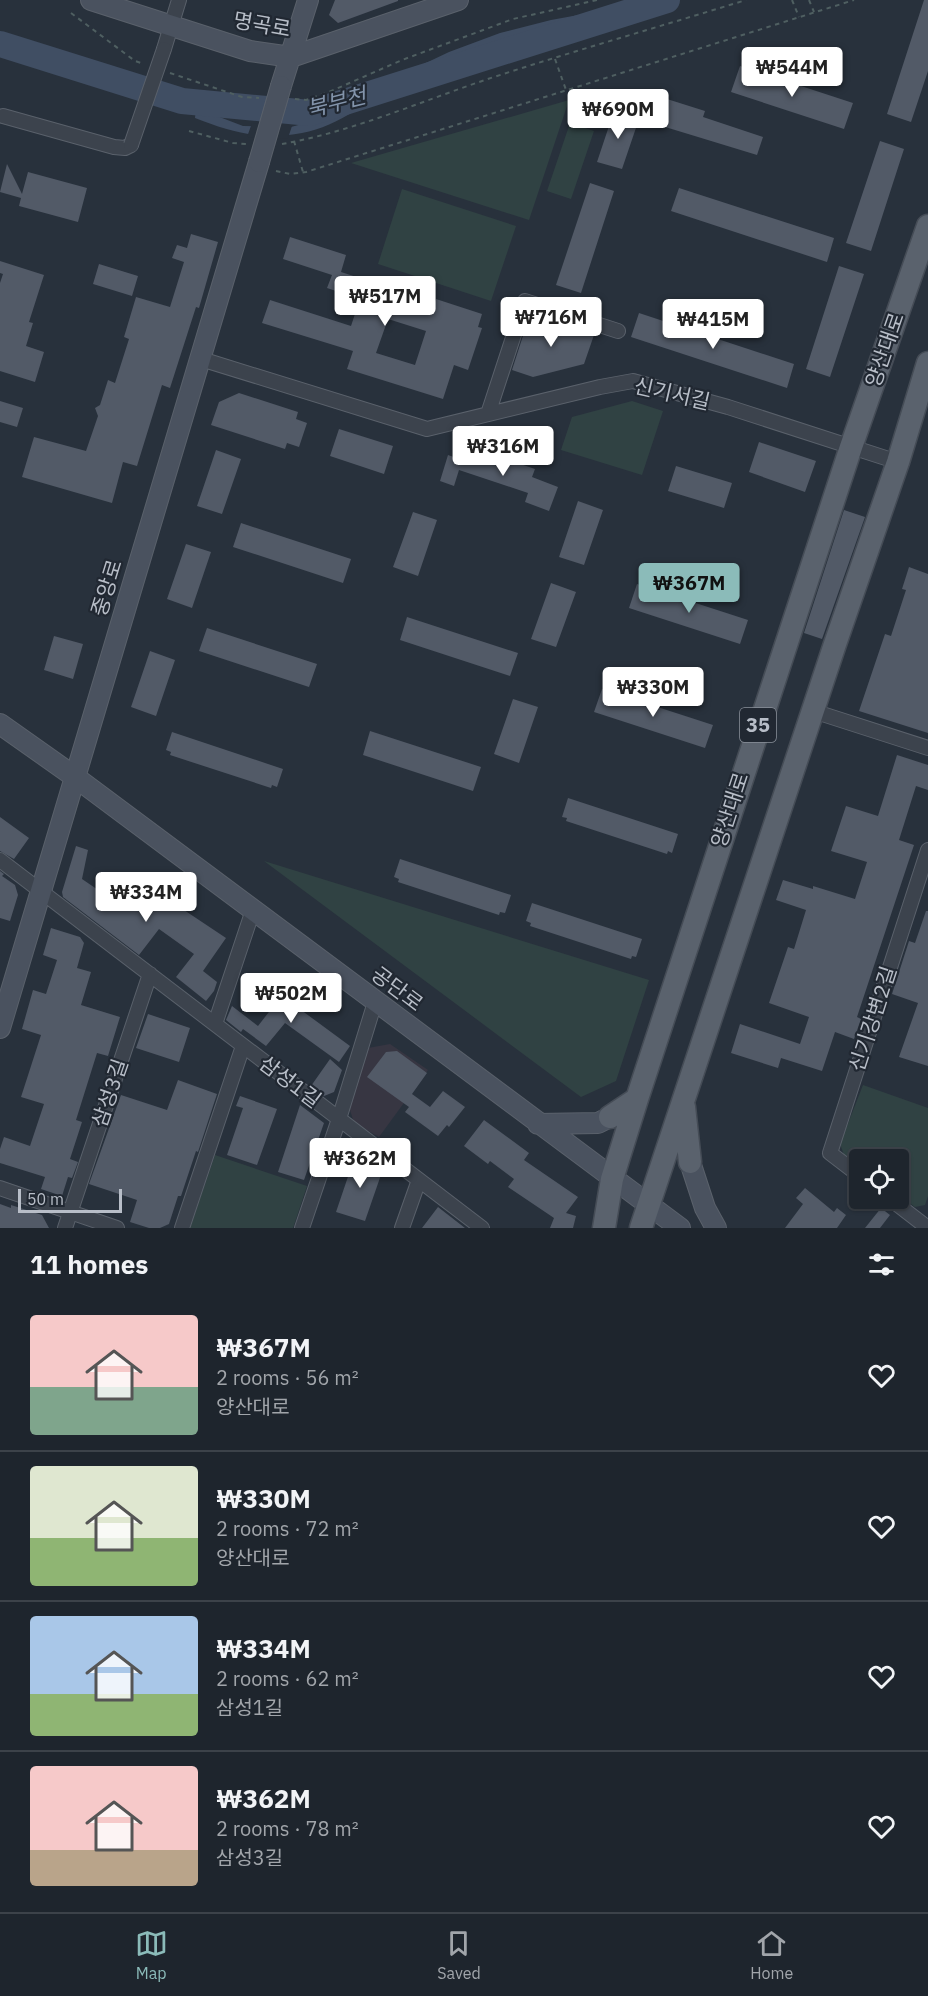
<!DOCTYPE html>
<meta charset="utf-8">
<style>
:root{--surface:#1e252d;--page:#262d35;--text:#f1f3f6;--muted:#a1a5aa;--line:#3c4249;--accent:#8bbbb9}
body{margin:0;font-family:"IBM Plex Sans","Noto Sans KR",sans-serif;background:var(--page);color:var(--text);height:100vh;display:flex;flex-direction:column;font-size:22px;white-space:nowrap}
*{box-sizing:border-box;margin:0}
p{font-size:20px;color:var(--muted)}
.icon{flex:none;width:33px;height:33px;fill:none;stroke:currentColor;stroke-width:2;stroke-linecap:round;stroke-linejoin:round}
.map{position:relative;height:1228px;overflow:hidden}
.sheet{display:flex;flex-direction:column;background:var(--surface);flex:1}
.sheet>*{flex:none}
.controls{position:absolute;left:849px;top:1149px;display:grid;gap:12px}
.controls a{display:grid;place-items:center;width:60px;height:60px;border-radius:6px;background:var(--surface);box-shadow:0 2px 4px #0004,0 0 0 2px var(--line);font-size:30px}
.scale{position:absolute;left:18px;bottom:15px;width:104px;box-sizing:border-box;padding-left:6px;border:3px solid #b8bec8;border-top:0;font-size:16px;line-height:21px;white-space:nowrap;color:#b8bec8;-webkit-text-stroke:4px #212832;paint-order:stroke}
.price{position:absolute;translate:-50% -51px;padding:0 14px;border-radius:6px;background:#fff;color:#222;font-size:20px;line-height:39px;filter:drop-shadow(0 2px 3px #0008)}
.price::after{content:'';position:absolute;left:50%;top:36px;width:18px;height:14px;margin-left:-9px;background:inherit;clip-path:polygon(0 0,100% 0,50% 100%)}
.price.selected{background:var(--accent);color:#111}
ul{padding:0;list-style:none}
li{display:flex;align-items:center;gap:18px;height:150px;padding:0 30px}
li+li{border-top:2px solid var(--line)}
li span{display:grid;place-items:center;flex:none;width:168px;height:120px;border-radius:6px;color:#555}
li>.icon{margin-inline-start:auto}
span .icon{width:72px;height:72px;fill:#fffc;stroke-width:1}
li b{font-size:26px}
h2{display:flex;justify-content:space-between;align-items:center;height:72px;padding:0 30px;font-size:26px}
.tab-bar{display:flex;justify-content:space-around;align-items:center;height:84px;border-top:2px solid var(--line);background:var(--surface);font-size:16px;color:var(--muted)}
.tab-bar a{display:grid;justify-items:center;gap:3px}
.tab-bar .selected{color:var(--accent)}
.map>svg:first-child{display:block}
.medical{fill:#373642}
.green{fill:#304243}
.water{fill:#404e63}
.pier{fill:#28313c}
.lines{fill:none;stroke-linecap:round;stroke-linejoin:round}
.river{stroke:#404e63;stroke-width:26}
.building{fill:#525a67;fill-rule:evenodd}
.street-casing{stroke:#5a616b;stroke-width:16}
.secondary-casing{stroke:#5a616b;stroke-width:22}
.primary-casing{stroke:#454c56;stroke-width:25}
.path{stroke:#4f5f61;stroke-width:2;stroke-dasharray:4.5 4.5;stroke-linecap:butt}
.street{stroke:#3c434d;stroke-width:14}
.secondary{stroke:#4a525f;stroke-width:20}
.primary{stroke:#5a626d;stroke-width:22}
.street-bridge-casing{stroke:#5a616b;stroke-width:16;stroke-linecap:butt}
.secondary-bridge-casing{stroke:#5a616b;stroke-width:22;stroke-linecap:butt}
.street-bridge{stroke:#3c434d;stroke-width:14}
.secondary-bridge{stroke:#4a525f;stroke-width:20}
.labels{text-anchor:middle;stroke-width:4.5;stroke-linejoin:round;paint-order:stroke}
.shield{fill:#212832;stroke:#8b919b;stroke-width:1.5}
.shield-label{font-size:20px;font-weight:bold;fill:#b8bec8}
.street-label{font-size:21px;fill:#b8bec8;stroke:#212832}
.water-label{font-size:22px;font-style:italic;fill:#8394ab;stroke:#212832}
</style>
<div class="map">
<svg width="928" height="1228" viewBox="0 0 928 1228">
<rect width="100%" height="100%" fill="#28313c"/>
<path class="medical" d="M 390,1044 L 428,1070 L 379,1137 L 354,1123 L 350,1110 L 351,1097 L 368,1048 Z"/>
<path class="green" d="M 569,100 L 529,220 L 351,163 Z
M 570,123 L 594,131 L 571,199 L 547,191 Z
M 402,189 L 516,226 L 491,301 L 378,264 Z
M 632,401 L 663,411 L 642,475 L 561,450 L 572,417 Z
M 264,861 L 649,980 L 616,1081 L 581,1097 Z
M 863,1085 L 928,1108 L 928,1196 L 925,1205 L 915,1207 L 899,1195 L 898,1160 L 860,1160 L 859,1167 L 844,1155 L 840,1144 Z
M 215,1155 L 307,1186 L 293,1228 L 190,1228 Z"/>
<path class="water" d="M 638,0 L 661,0 C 639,13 611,18 587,25 C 526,43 462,54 404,82 C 370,99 340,126 302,133 C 262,141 231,132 195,118 L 196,108 L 243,126 L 291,127 L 313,121 L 339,113 L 358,101 L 369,90 L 449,52 L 500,33 L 551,20 L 617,8 Z"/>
<path class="pier" d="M 252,123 L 270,124 L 293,123 L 288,138 L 284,139 L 247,137 Z"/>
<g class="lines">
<path class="river" d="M 0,44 L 182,101 L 310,113 L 667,0"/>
</g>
<path class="building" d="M 335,0 L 398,0 L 398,1 L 338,23 L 329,15 Z
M 924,0 L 928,0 L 928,71 L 911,122 L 887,114 Z
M 740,66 L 853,103 L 844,129 L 731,92 Z
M 648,93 L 705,111 L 703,117 L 763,137 L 757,155 L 639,119 Z
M 614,111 L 639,119 L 622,169 L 597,162 Z
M 880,141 L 904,149 L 871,251 L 846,243 Z
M 7,164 L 22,194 L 28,172 L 87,188 L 78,222 L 19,206 L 21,198 L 0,192 Z
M 590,183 L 614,191 L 581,293 L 556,285 Z
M 679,188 L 834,238 L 827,262 L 671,211 Z
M 191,234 L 218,242 L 199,308 L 196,307 L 170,388 L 162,385 L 137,466 L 123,462 L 112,503 L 22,477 L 34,437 L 86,451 L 98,416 L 95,408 L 100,405 L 108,380 L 115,383 L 129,339 L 124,337 L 136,297 L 170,307 L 184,262 L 172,258 L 177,245 L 187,248 Z
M 290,237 L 346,255 L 341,272 L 435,302 L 436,299 L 482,314 L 478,327 L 482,328 L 468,370 L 454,365 L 443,399 L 347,369 L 353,351 L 262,323 L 270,300 L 351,326 L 360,299 L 327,288 L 332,275 L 283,259 ZM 388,319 L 426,331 L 415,365 L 376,353 Z
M 0,261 L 44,275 L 29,322 L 33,323 L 26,346 L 44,352 L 35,382 L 0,371 L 0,283 L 3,274 L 0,273 Z
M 99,264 L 138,276 L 132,296 L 93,284 Z
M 839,266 L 864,274 L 830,377 L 806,369 Z
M 639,313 L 794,364 L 787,388 L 631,337 Z
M 530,314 L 594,335 L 584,364 L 533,377 L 512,370 Z
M 239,393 L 298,412 L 296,419 L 307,423 L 299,447 L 287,443 L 285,449 L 211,425 L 219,402 Z
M 0,401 L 23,408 L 17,427 L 0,422 Z
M 339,429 L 393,446 L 384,474 L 330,456 Z
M 759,442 L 816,461 L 805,492 L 749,472 Z
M 216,450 L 241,459 L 222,514 L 197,506 Z
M 482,451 L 535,469 L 532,477 L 558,487 L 549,511 L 525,502 L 528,493 L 459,470 L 454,486 L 440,481 L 448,455 L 477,465 Z
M 676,466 L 732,483 L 724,508 L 668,491 Z
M 578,501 L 603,510 L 584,565 L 559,557 Z
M 844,510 L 865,517 L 822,639 L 804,633 Z
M 413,512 L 437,520 L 418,576 L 393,567 Z
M 241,523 L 351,559 L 343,583 L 233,547 Z
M 186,544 L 211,552 L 192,608 L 167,599 Z
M 909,567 L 928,574 L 928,733 L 859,711 L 885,634 L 891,636 L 906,590 L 902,589 Z
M 551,583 L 576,592 L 556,647 L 531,639 Z
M 637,584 L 748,620 L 740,644 L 629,608 Z
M 407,617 L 518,653 L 510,676 L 400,640 Z
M 207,628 L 317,664 L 309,687 L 199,651 Z
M 54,636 L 83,644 L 73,679 L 44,670 Z
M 150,651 L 175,660 L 156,716 L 131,707 Z
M 602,689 L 713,725 L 705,748 L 594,712 Z
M 513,699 L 538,707 L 519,763 L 494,754 Z
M 370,731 L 481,767 L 473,791 L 363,755 Z
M 172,732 L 283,769 L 277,787 L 272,785 L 271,788 L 170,755 L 171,752 L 166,750 Z
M 897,755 L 928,765 L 928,790 L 916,786 L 899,840 L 914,845 L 857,1017 L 861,1019 L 854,1039 L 835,1032 L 822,1071 L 781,1058 L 778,1068 L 731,1053 L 740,1024 L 800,1044 L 809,1017 L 769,1003 L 788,947 L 794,949 L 806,910 L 776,900 L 783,880 L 813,889 L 813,886 L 855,899 L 867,862 L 831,851 L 846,806 L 878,816 Z
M 568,798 L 678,834 L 672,853 L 668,851 L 667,854 L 566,821 L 567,818 L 562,817 Z
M 0,817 L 29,838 L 14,859 L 0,851 Z
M 76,846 L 88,850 L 82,879 L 110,898 L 122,883 L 153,904 L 160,894 L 226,938 L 203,971 L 217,982 L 214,991 L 206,1001 L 176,977 L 194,954 L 159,929 L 139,955 L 63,897 L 62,892 Z
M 400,859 L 511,895 L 505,913 L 500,912 L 499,915 L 398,882 L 399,879 L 394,877 Z
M 0,871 L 4,874 L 2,876 L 15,885 L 18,895 L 10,921 L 0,918 Z
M 532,903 L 642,939 L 636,957 L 632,956 L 631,959 L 530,926 L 531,923 L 526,921 Z
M 926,911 L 928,911 L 928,1066 L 899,1057 L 918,1003 L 892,994 L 909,941 L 915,943 Z
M 51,928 L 80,937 L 84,943 L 77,968 L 91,972 L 81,1005 L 120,1017 L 108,1056 L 97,1053 L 76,1120 L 82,1122 L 70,1159 L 78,1162 L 72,1178 L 68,1177 L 62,1196 L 41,1189 L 45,1177 L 0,1163 L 0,1149 L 4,1137 L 30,1146 L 44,1104 L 21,1097 L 41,1035 L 22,1029 L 33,990 L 46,994 L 57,960 L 43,955 Z
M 293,981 L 308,993 L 297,1007 L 350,1046 L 339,1062 L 285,1023 L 266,1046 L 243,1029 L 241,1032 L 226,1020 L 232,1006 L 258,1026 Z
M 148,1014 L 190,1028 L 179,1062 L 136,1048 Z
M 397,1051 L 427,1073 L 412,1094 L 430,1107 L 443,1091 L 465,1107 L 449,1127 L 447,1125 L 438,1136 L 405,1112 L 409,1107 L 367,1077 L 386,1052 Z
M 330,1059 L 342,1070 L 334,1092 L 324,1096 L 311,1086 Z
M 178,1080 L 217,1094 L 198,1152 L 196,1151 L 181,1196 L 178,1196 L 169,1224 L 160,1228 L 149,1228 L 130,1222 L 137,1200 L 89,1184 L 121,1095 L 167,1110 Z
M 240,1096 L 277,1109 L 257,1165 L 227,1155 L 243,1108 L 236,1106 Z
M 300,1105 L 324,1123 L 304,1180 L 278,1172 Z
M 484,1120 L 529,1153 L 524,1160 L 578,1197 L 566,1213 L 576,1216 L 573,1228 L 550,1228 L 554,1218 L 508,1187 L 514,1179 L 490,1161 L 488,1164 L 464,1146 Z
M 355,1156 L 369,1161 L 368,1164 L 383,1169 L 365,1221 L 336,1212 Z
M 805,1188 L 834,1212 L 837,1208 L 846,1215 L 837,1228 L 785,1228 L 803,1204 L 796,1198 Z
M 0,1204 L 11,1208 L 11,1205 L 42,1215 L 49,1228 L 0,1228 Z
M 438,1207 L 465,1228 L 422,1228 Z
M 881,1208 L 890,1215 L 880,1228 L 865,1228 Z"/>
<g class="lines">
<g class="street-casing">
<path id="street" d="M 164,49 L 179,0
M 3,116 L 114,147 L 125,148 L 131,145
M 201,359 L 427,429 L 600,387 L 633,381 L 728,407 L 898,462
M 488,414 L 525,301 L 618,331
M 813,711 L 928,748
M 0,860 L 482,1228
M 215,1024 L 253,910
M 860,1176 L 830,1153 L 928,850
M 0,1188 L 117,1228
M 889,1198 L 928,1228
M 65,1228 L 150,974
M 182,1228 L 243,1046
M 302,1228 L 339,1119 L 375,1002
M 402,1228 L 419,1180"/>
</g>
<g class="secondary-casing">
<path id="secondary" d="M 91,0 L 250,51 L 291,57 L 458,0
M 281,86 L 308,0
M 0,724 L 75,777 L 680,1228
M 0,1028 L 259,162
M 538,1124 L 598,1123 L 610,1117
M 690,1162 L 705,1208 L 716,1228"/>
</g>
<g class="primary-casing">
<path id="primary" d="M 684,1107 L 690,1162
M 610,1117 L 637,1099
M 604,1228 L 612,1179 L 637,1099 L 851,447 L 928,226
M 641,1228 L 835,644 L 898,462 L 928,363"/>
</g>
<path class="path" d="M 792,0 L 799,17
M 809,0 L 814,12
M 71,13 L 135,61 L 144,64
M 555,59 L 566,90
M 170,73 L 242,97 L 259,98
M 295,99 L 306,100 L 329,92 L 402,60 L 513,19 L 597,0
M 189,131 L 233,143 L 246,144
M 294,141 L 303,172
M 282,144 C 355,131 424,100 494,77 C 577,50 662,26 746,0
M 276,171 L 290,174 L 306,172 L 854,0"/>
<use href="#street" class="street"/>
<use href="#secondary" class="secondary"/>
<use href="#primary" class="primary"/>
<g class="street-bridge-casing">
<path id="street-bridge" d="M 131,145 L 164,49"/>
</g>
<g class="secondary-bridge-casing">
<path id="secondary-bridge" d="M 259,162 L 281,86"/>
</g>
<use href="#street-bridge" class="street-bridge"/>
<use href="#secondary-bridge" class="secondary-bridge"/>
</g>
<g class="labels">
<rect class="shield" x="740" y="708" width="36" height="34" rx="4.5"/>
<g class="shield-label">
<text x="758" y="732">35</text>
</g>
<g class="street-label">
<text transform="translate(262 25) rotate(10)" y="7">명곡로</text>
<text transform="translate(885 350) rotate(-71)" y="7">양산대로</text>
<text transform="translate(672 394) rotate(13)" y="7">신기서길</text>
<text transform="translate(107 588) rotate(-73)" y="7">중앙로</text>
<text transform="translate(730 810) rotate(-72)" y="7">양산대로</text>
<text transform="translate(397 989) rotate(37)" y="7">공단로</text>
<text transform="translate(873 1019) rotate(-72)" y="7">신기강변2길</text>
<text transform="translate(290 1082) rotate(37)" y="7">삼성1길</text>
<text transform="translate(110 1093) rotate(-71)" y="7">삼성3길</text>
</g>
<g class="water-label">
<text transform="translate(336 102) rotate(-14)" y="8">북부천</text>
</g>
</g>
</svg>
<div class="controls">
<a><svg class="icon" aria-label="locate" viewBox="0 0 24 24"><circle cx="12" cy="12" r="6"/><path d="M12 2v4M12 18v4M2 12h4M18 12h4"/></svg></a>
</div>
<div class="scale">50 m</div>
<b class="price" style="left:792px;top:98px">₩544M</b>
<b class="price" style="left:618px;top:140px">₩690M</b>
<b class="price" style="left:385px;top:327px">₩517M</b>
<b class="price" style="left:551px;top:348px">₩716M</b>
<b class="price" style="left:713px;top:350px">₩415M</b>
<b class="price" style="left:503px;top:477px">₩316M</b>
<b class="price selected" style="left:689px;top:614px">₩367M</b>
<b class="price" style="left:653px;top:718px">₩330M</b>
<b class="price" style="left:146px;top:923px">₩334M</b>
<b class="price" style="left:291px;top:1024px">₩502M</b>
<b class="price" style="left:360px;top:1189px">₩362M</b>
</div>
<section class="sheet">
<h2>11 homes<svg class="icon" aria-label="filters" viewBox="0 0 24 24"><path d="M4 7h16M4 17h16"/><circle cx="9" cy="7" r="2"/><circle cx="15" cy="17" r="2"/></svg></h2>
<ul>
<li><span style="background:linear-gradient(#f6c9c9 60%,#7fa58c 0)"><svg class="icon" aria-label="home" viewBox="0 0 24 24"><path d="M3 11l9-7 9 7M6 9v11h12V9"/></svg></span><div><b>₩367M</b><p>2 rooms · 56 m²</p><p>양산대로</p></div><svg class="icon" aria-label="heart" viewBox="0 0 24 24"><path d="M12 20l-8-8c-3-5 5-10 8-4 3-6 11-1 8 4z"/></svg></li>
<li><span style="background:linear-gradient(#dfe7d0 60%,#8fb573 0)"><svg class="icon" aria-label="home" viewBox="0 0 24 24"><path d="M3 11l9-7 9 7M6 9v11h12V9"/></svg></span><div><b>₩330M</b><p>2 rooms · 72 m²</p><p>양산대로</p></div><svg class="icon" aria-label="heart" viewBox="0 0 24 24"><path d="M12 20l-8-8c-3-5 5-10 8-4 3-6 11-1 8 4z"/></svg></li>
<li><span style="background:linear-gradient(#a9c7e8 65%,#8fb573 0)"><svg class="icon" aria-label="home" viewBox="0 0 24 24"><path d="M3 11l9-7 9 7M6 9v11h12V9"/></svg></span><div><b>₩334M</b><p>2 rooms · 62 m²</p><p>삼성1길</p></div><svg class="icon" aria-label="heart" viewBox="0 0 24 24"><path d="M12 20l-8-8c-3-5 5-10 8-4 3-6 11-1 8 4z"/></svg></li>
<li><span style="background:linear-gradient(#f6c9c9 70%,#b9a48a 0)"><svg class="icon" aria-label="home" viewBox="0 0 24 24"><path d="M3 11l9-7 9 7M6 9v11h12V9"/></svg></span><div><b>₩362M</b><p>2 rooms · 78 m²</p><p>삼성3길</p></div><svg class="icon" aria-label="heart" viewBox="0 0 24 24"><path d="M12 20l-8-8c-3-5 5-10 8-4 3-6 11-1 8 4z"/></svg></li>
</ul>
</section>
<nav class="tab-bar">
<a class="selected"><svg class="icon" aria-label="map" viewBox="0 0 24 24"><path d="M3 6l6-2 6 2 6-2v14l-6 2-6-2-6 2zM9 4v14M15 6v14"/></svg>Map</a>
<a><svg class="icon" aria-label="saved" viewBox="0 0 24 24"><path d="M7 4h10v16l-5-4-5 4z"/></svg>Saved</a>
<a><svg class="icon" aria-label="home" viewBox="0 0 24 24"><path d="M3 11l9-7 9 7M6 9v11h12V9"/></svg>Home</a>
</nav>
